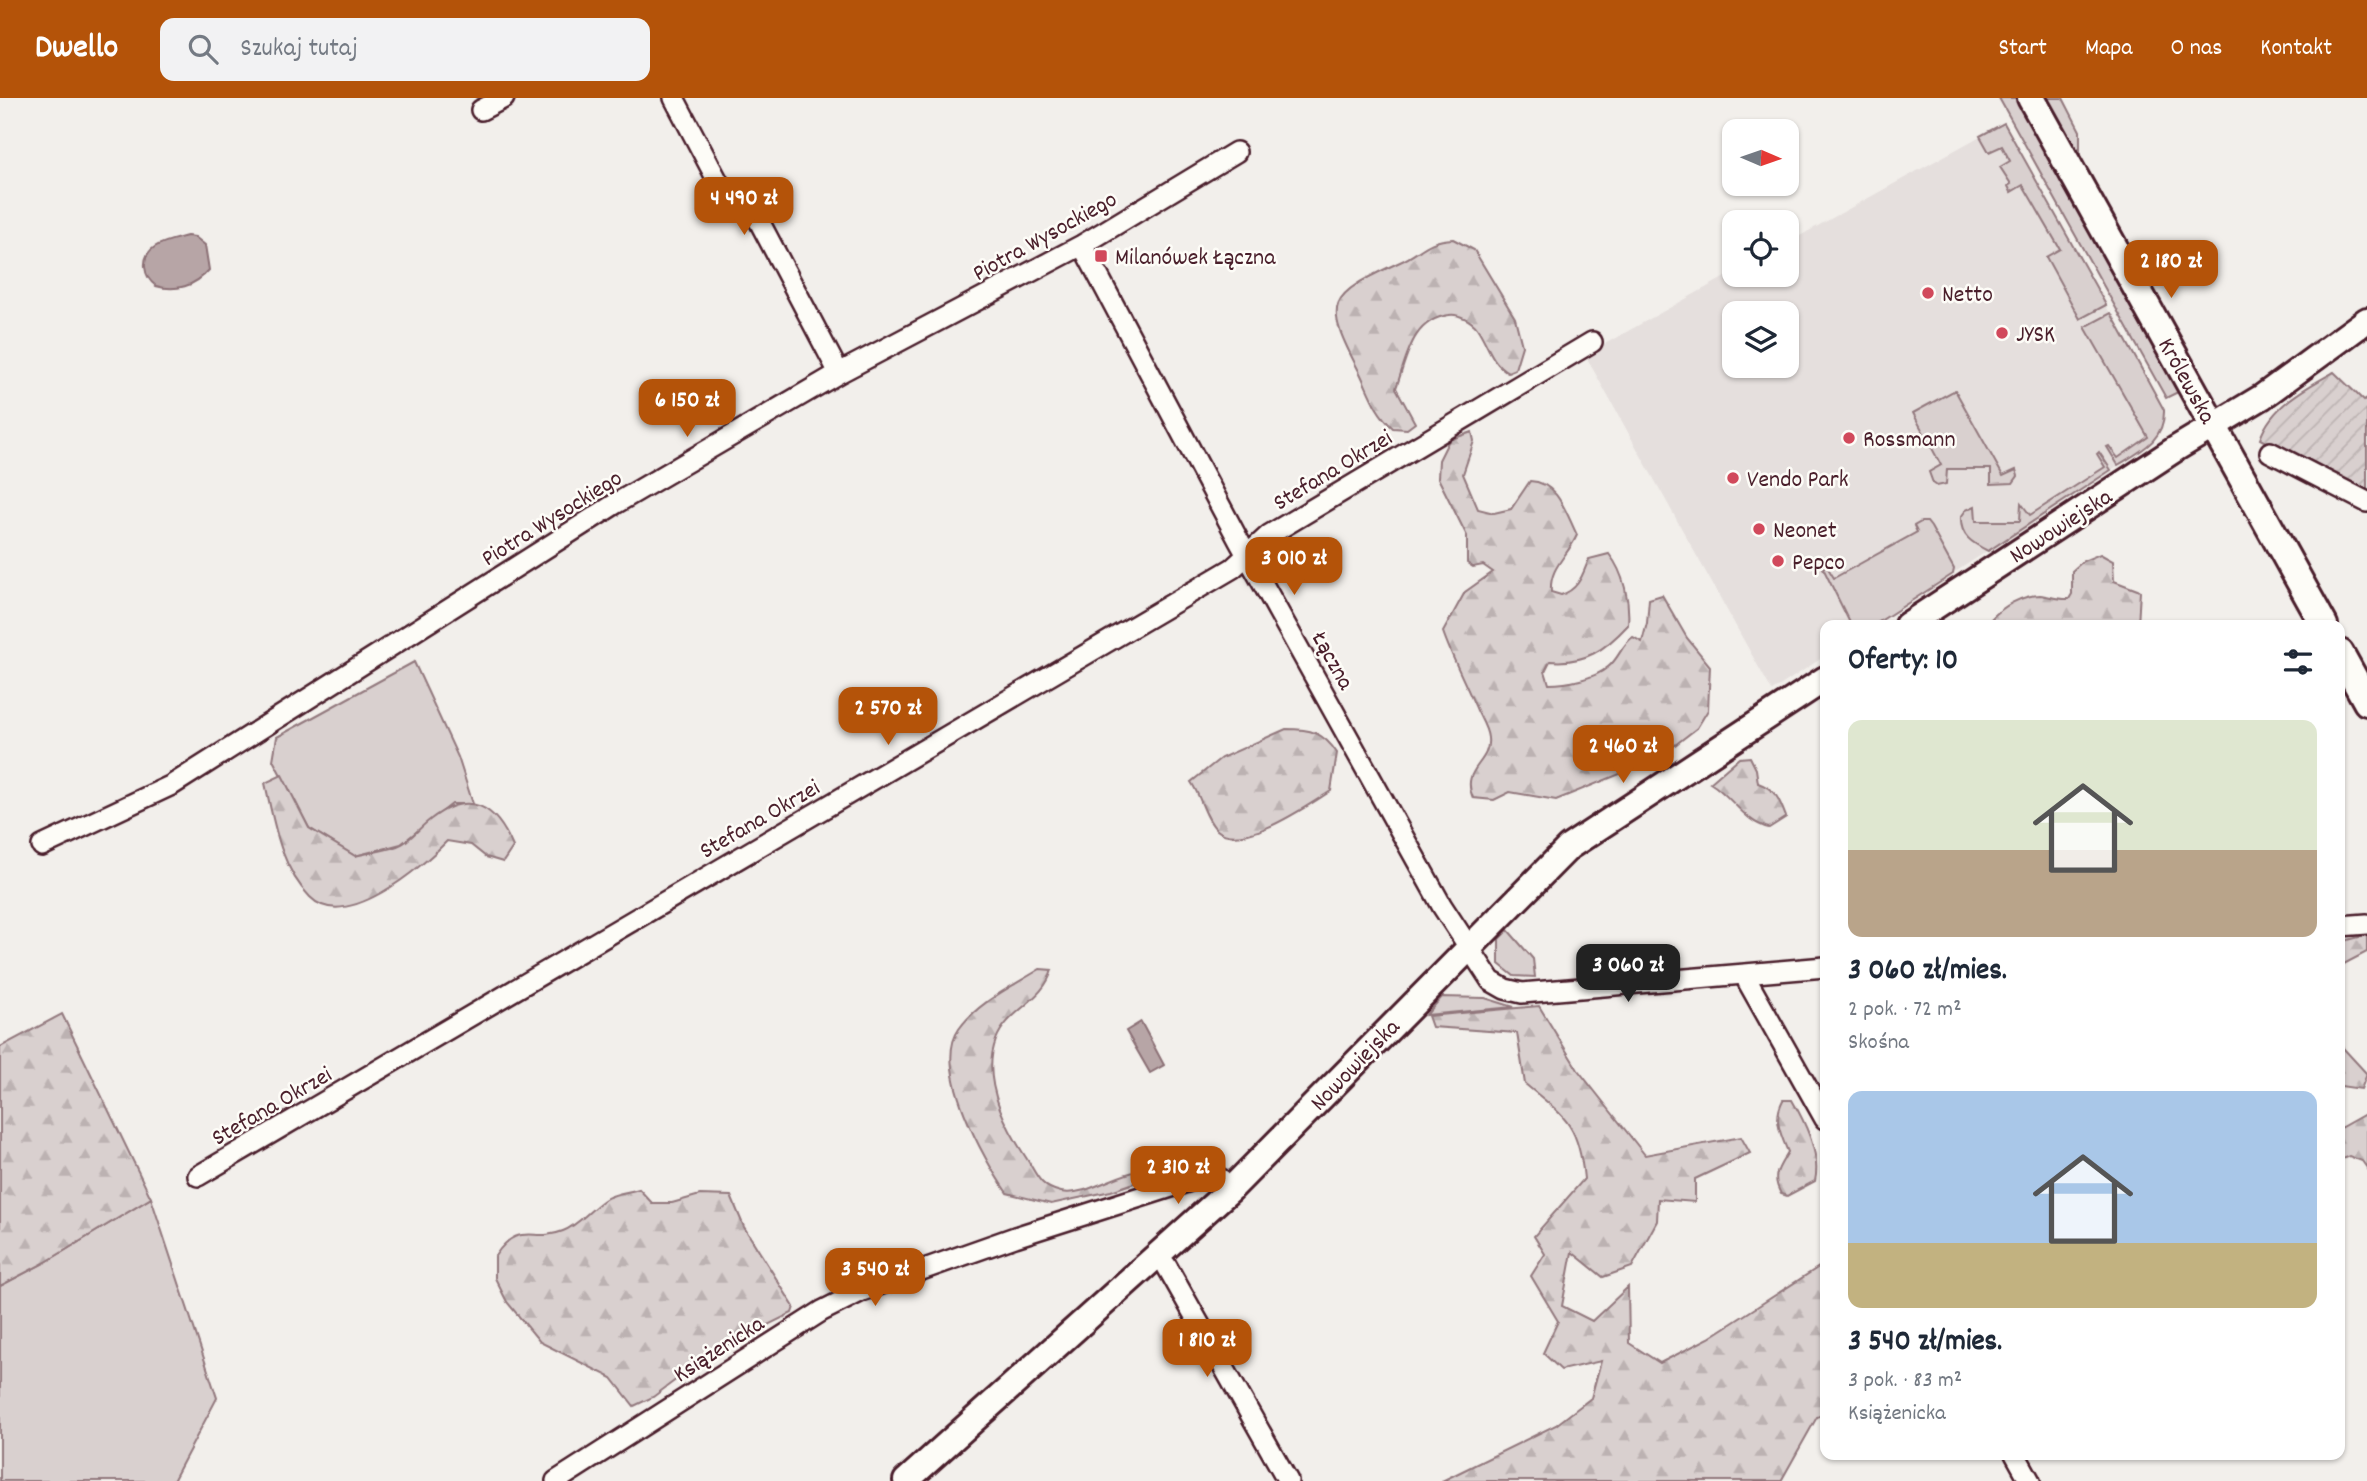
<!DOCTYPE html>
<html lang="pl">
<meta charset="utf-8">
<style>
:root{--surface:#fff;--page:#f2f2f3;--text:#1f2937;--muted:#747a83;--accent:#b45309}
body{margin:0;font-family:Dekko,sans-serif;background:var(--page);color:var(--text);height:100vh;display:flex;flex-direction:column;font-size:26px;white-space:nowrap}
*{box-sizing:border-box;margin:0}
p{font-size:23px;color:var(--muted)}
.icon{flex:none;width:38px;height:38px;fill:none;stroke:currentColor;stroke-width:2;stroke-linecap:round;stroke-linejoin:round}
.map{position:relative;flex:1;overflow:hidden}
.details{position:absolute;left:1820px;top:522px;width:525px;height:840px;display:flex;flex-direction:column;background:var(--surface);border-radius:14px;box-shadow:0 2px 5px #0004}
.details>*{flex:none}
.needle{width:46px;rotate:92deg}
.buttons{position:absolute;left:1722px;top:21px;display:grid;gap:14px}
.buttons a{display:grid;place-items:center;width:77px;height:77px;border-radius:14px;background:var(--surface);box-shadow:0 2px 5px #0004;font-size:35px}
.price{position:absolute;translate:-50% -60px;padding:0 16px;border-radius:14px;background:var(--accent);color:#fff;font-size:23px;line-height:46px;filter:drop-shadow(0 2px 4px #0008)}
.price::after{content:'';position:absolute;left:50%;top:42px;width:21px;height:16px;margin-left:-10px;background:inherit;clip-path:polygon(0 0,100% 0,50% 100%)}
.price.active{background:#222;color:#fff}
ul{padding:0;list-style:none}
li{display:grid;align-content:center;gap:14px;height:371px;padding:0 28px}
li span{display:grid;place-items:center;height:217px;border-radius:14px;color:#555}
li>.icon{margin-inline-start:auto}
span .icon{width:126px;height:126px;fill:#fffc;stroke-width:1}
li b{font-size:30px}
h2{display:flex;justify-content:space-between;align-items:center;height:84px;padding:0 28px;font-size:30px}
header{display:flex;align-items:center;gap:42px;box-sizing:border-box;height:98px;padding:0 35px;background:var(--accent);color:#fff}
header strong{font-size:33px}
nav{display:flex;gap:38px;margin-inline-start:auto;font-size:24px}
.search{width:490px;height:63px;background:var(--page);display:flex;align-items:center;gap:18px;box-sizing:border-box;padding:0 24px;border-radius:14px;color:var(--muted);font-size:26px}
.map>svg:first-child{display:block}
.built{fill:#e5dfdd;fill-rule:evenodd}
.grass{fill:#d9d0cf;stroke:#92787d;stroke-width:2}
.forest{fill:url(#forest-firs);stroke:#92787d;stroke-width:2}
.garden{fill:url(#garden-furrows);stroke:#92787d;stroke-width:2}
.water{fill:#b7a5a6;stroke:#8b6f75;stroke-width:2}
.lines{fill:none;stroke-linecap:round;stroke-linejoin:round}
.minor-casing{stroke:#4a1f2b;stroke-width:24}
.tertiary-casing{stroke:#4a1f2b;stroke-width:30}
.secondary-casing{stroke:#4a1f2b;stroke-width:32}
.minor{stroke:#fdfcf7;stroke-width:19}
.tertiary{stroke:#fdfcf7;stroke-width:24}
.secondary{stroke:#fdfcf7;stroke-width:26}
.poi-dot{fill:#d1495b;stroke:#fdfcf7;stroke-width:2.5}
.labels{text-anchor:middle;stroke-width:5;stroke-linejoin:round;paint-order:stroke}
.street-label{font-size:24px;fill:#4a1f2b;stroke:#fdfcf7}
.poi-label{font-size:24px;fill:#4a1f2b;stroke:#fdfcf7;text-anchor:start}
</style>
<header>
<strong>Dwello</strong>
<div class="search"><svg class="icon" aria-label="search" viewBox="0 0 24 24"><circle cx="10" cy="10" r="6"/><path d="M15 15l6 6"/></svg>Szukaj tutaj</div>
<nav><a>Start</a><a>Mapa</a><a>O nas</a><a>Kontakt</a></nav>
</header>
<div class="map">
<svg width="2367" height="1383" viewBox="0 0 2367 1383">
<defs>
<pattern id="forest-firs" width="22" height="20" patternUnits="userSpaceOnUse" patternTransform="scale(1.75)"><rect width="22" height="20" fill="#d9d0cf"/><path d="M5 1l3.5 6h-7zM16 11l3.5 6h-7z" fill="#bcb2b2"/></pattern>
<pattern id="garden-furrows" width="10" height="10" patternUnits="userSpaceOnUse" patternTransform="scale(1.75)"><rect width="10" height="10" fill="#d9d0cf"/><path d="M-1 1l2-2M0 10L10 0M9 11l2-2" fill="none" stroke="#bcb2b2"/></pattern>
</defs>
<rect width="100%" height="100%" fill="#f2efeb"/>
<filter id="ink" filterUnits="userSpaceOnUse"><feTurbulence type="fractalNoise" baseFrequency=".0143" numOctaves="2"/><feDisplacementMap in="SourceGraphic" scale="14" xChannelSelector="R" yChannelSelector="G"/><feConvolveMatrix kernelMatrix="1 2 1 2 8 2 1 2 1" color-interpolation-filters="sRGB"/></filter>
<g filter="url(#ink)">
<path class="built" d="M 2004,25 L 2164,312 L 2164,324 L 2154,344 L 1874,527 L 1825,527 L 1825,558 L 1772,593 L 1585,257 L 1734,174 L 1787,177 L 1787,145 ZM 1734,215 L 1787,215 L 1787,268 L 1734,268 Z"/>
<path class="grass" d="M 1999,0 L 2017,0 L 2178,294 L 2166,300 Z
M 2044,0 L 2063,0 L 2080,33 L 2080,59 Z
M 2004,25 L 2106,207 L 2080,221 L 2046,159 L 2060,151 L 2023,87 L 2011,94 L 2008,88 L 2011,86 L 2000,69 L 2010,63 L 2002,48 L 1989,54 L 1980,38 Z
M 2111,215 L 2164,312 C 2165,342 2141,353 2118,367 L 2107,349 L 2109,348 L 2118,360 L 2148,339 L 2085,229 Z
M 1955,292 L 2003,378 L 2016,372 L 2018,378 L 2013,385 L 1991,386 L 1991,371 L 1947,371 L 1946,386 L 1937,388 L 1933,385 L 1929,374 L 1941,367 L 1913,315 Z
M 2099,354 L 2111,372 L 1988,453 C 1972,445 1960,438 1961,419 L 1966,412 L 1975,408 L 1976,423 L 2020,423 L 2021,405 L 2030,417 L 2105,369 L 2097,356 Z
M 1921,424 L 1927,424 L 1931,429 L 1954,471 L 1953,476 L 1874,527 L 1851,527 L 1823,470 L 1826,467 L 1834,480 L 1917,434 L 1914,428 Z
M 414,564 L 458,659 L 473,706 L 452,706 L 401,746 L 355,758 L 309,730 L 273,662 L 277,639 Z
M 1508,832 L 1533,861 L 1535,879 L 1514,878 L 1499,866 L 1499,841 Z
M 1442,899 L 1485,900 L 1514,909 L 1426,917 Z
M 151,1100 L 217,1300 L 173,1383 L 0,1383 L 0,1188 L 46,1164 Z"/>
<path class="forest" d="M 1453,141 L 1474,152 L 1515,220 L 1522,248 L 1515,271 L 1508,274 C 1491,265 1488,246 1477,230 C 1472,223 1458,215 1449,217 C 1411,222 1407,260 1396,290 L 1415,325 L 1407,331 L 1393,330 C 1375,314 1370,296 1360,275 C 1322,203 1327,198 1400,164 C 1421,155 1426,142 1453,141 Z
M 1472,334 L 1474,343 L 1463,376 L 1478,411 L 1494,415 L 1511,411 L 1530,383 C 1558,384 1566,415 1577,437 C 1568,458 1549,469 1551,494 L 1561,497 C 1579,491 1582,478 1589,461 L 1609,456 C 1624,475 1630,503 1628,527 C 1605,552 1585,566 1550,563 L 1545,573 L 1549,586 C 1567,586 1594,581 1608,569 C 1619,561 1621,547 1633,539 L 1642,544 L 1647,525 L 1649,501 L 1662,497 L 1687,540 L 1710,568 L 1708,612 L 1697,630 L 1657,661 L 1556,702 L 1510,694 L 1494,702 L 1473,700 C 1460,670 1491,666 1488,640 C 1487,629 1480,620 1476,610 C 1465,584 1452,560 1443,534 L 1465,494 L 1493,474 L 1483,467 L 1473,469 L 1467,465 L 1467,438 L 1438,380 L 1439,362 L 1449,342 Z
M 2100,456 L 2113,463 L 2114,483 L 2140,493 L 2138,527 L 1992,527 L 1990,522 C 2002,509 2021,497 2040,497 C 2050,498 2058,502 2069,501 L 2072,496 L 2072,473 L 2083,463 Z
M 1286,631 C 1311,631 1323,634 1337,655 L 1331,693 C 1308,707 1243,754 1217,732 C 1205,721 1201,698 1191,684 L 1221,660 Z
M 1750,659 L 1756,671 L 1758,685 C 1776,691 1780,703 1786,719 L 1769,730 C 1744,724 1732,698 1710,685 L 1739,660 Z
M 282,677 L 309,730 L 355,758 C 369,754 390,753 402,746 C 413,739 421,728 431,721 C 470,691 496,708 513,749 L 503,764 L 486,759 L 471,747 L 447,743 C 422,769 345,835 310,799 C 280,769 274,724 265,685 Z
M 2367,837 L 2367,854 L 2340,868 L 2340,844 Z
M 1040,871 L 1052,872 C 1043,904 1007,912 996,942 C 981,981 1004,1026 1025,1058 C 1036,1074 1038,1089 1061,1094 C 1084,1099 1114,1077 1138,1073 L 1140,1083 L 1111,1093 L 1051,1106 L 1007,1095 C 984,1062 932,969 959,931 C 978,904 1013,888 1040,871 Z
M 1539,908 L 1578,972 L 1645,1057 L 1741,1039 L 1750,1055 L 1695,1081 L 1695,1104 L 1658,1101 L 1657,1123 L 1632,1169 L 1603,1179 L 1572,1154 L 1562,1208 L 1592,1223 L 1628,1189 L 1629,1245 L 1660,1265 L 1709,1240 L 1825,1165 L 1825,1316 L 1817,1319 L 1781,1383 L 1442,1383 L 1556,1327 L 1591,1300 L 1601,1263 L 1561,1272 L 1543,1255 L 1558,1223 L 1531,1178 L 1545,1156 L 1534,1138 L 1584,1081 C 1579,1027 1566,1019 1525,986 L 1517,935 L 1432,929 L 1428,918 Z
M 62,916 L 151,1100 L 46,1164 L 0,1188 L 0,949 Z
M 2340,941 L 2343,950 L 2367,976 L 2361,991 L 2340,988 Z
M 1783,1002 L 1792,1002 C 1805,1024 1821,1057 1815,1083 L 1787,1098 L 1781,1096 C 1771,1078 1778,1071 1788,1054 C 1780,1035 1773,1021 1783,1002 Z
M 2367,1015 L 2367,1070 L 2362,1063 L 2349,1058 L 2340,1062 L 2340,1030 Z
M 639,1091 L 652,1105 L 672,1105 L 700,1097 L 731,1098 L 744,1129 L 794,1209 L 792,1215 L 713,1254 L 653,1299 L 634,1308 L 612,1280 L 540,1244 L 507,1204 L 495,1180 L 495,1158 C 519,1122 533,1145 563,1133 C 579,1127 592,1109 607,1100 C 616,1095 629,1094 639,1091 Z"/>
<path class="garden" d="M 2334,274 L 2364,303 L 2367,301 L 2367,397 L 2260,341 C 2271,308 2305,290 2334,274 Z"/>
<path class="water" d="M 187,138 L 195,139 L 205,147 L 209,172 C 195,188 176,194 156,188 C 149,183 146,178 145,169 C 143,146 169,143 187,138 Z
M 1141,924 L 1164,967 L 1150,975 L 1126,933 Z"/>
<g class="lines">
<g class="minor-casing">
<path id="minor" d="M 674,0 L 733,112 L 749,104 L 839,275
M 481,12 L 504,0
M 1082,147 L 1239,443 L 1442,808 L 1491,883 L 1505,891 L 1522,895 L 1825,869
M 2270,354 L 2367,404
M 42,748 L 172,687 L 615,406 L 839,275 L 1082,147 L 1236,54
M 2340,828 L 2367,826
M 1747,876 L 1748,884 L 1825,1021
M 198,1078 L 1233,470 L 1269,437 L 1592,244
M 1157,1157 L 1166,1167 L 1288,1383
M 2015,1356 L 2030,1383
M 556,1383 L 822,1213 L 862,1193 L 1015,1139 L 1209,1077 L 1221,1081 L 1231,1091"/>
</g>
<g class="tertiary-casing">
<path id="tertiary" d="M 1907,527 L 2177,350 L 2262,299 L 2367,222
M 906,1383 L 1231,1091 L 1569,749 L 1825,581"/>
</g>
<g class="secondary-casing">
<path id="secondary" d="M 2031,0 L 2324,527
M 2340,555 L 2367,604"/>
</g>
<use href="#minor" class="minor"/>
<use href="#tertiary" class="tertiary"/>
<use href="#secondary" class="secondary"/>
</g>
</g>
<g class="poi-dot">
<rect x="1094" y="151" width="14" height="14" rx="3.5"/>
<circle cx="1928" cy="195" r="7"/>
<circle cx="2002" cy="235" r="7"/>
<circle cx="1849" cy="340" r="7"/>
<circle cx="1733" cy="380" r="7"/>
<circle cx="1759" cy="431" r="7"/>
<circle cx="1778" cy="463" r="7"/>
</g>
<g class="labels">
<g class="street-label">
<text transform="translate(1044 137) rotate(-29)" y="8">Piotra Wysockiego</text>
<text transform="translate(2188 282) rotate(61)" y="8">Królewska</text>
<text transform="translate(1332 371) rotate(-31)" y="8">Stefana Okrzei</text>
<text transform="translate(551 419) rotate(-32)" y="8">Piotra Wysockiego</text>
<text transform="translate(2060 427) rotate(-33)" y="8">Nowowiejska</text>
<text transform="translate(1334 562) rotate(61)" y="8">Łączna</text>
<text transform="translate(759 720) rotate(-30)" y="8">Stefana Okrzei</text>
<text transform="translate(1354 966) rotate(-46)" y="8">Nowowiejska</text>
<text transform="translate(271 1007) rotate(-30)" y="8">Stefana Okrzei</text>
<text transform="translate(718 1250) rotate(-33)" y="8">Książenicka</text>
</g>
<g class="poi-label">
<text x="1115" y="166">Milanówek Łączna</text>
<text x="1942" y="203">Netto</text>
<text x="2016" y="243">JYSK</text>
<text x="1863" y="348">Rossmann</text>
<text x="1747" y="388">Vendo Park</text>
<text x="1773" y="439">Neonet</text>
<text x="1792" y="471">Pepco</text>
</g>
</g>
</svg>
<div class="buttons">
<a><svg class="needle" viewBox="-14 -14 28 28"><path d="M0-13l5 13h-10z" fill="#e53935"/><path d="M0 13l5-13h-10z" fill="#747a83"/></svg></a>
<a><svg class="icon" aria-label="locate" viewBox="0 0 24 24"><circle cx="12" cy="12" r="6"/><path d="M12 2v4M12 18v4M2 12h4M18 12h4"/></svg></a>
<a><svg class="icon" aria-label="layers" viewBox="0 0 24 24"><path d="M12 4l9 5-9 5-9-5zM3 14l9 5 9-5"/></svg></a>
</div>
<b class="price" style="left:744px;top:139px">4 490 zł</b>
<b class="price" style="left:2171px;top:202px">2 180 zł</b>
<b class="price" style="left:687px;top:341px">6 150 zł</b>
<b class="price" style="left:1294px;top:499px">3 010 zł</b>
<b class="price" style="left:888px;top:649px">2 570 zł</b>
<b class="price" style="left:1623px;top:687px">2 460 zł</b>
<b class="price active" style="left:1628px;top:906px">3 060 zł</b>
<b class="price" style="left:1178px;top:1108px">2 310 zł</b>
<b class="price" style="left:875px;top:1210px">3 540 zł</b>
<b class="price" style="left:1207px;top:1281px">1 810 zł</b>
<section class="details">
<h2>Oferty: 10<svg class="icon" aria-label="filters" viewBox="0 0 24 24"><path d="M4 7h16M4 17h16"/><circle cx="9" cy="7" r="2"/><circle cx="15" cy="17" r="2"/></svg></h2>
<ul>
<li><span style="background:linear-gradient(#dfe7d0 60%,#b9a48a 0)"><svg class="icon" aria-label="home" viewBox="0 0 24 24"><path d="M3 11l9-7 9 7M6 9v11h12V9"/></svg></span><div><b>3 060 zł/mies.</b><p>2 pok. · 72 m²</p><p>Skośna</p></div></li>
<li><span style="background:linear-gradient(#a9c7e8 70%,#c2b280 0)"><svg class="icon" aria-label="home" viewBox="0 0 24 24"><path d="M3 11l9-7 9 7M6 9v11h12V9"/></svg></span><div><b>3 540 zł/mies.</b><p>3 pok. · 83 m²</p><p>Książenicka</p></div></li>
</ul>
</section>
</div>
